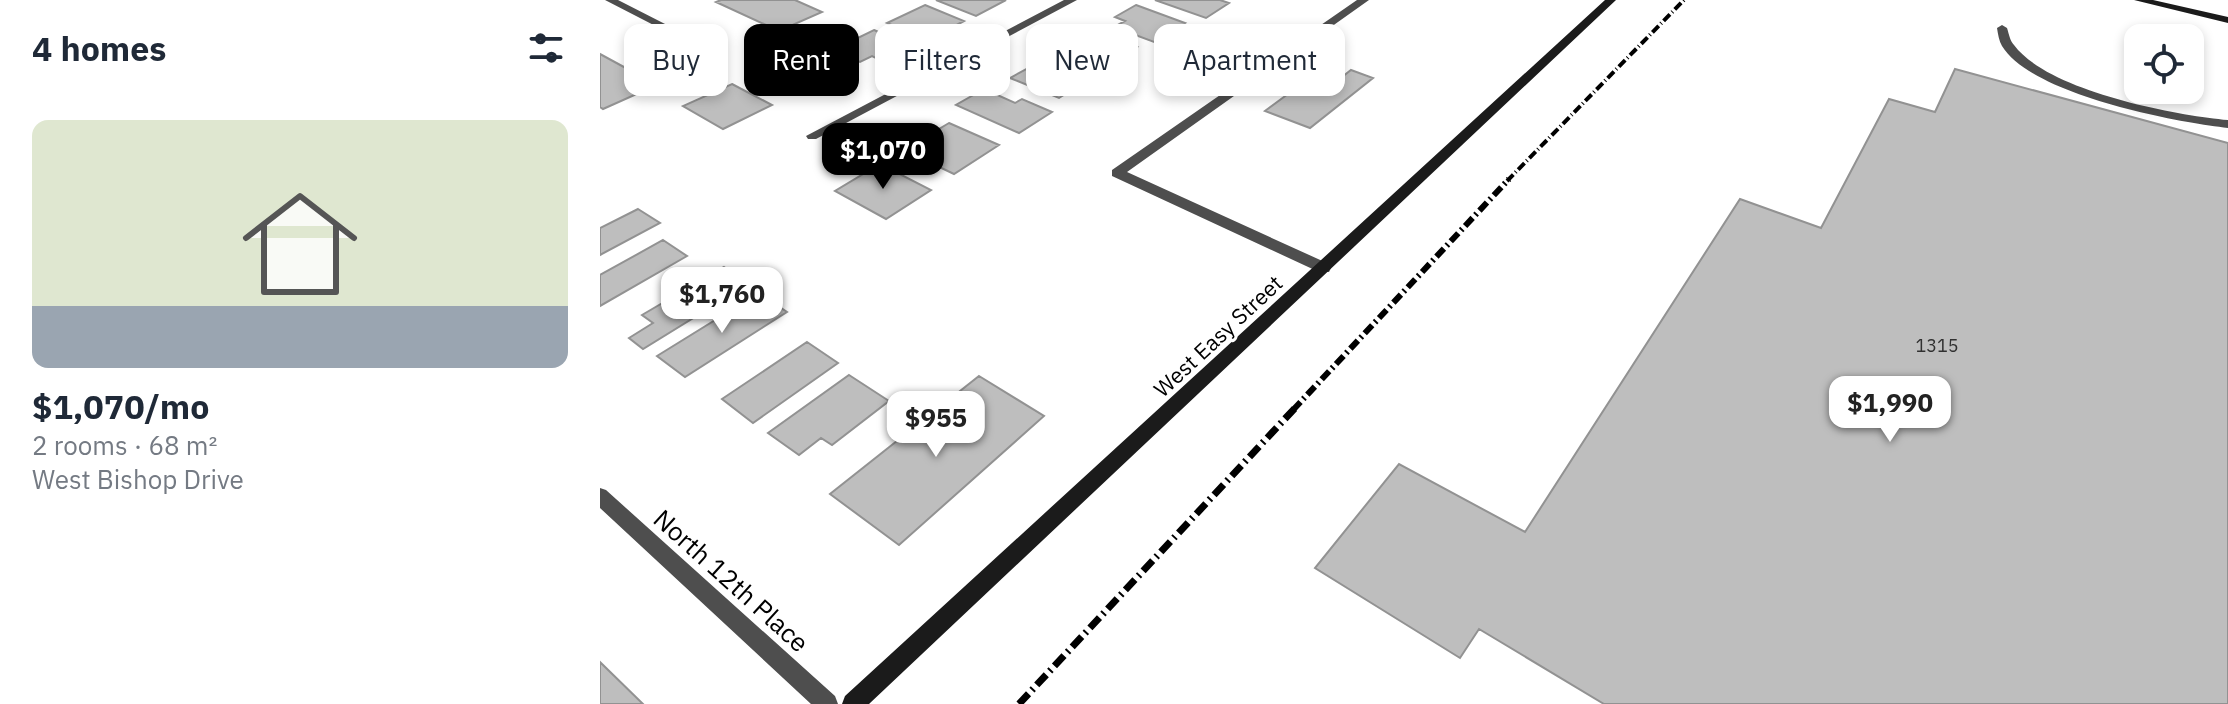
<!DOCTYPE html>
<meta charset="utf-8">
<style>
:root{--surface:#fff;--page:#f6f6f7;--text:#1f2937;--muted:#747a83;--accent:#000}
body{margin:0;font-family:"IBM Plex Sans",sans-serif;background:var(--page);color:var(--text);height:100vh;display:flex;flex-direction:column;font-size:30px;white-space:nowrap}
*{box-sizing:border-box;margin:0}
p{font-size:26px;color:var(--muted)}
.icon{flex:none;width:44px;height:44px;fill:none;stroke:currentColor;stroke-width:2;stroke-linecap:round;stroke-linejoin:round}
.map{position:relative;flex:1;overflow:hidden}
.sheet{display:flex;flex-direction:column;background:var(--surface);width:600px}
.sheet>*{flex:none}
.hud{position:absolute;left:24px;top:24px;width:760px;height:72px;display:flex;gap:16px}
.controls{position:absolute;left:1524px;top:24px;display:grid;gap:16px}
.controls a{display:grid;place-items:center;width:80px;height:80px;border-radius:16px;background:var(--surface);box-shadow:0 4px 12px #0003;font-size:40px}
.price{position:absolute;translate:-50% -68px;padding:0 18px;border-radius:16px;background:#fff;color:#222;font-size:26px;line-height:52px;filter:drop-shadow(0 2px 4px #0008)}
.price::after{content:'';position:absolute;left:50%;top:48px;width:24px;height:18px;margin-left:-12px;background:inherit;clip-path:polygon(0 0,100% 0,50% 100%)}
.price.on{background:var(--accent);color:#fff}
ul{padding:0;list-style:none}
li{display:grid;align-content:center;gap:16px;height:424px;padding:0 32px}
li span{display:grid;place-items:center;height:248px;border-radius:16px;color:#555}
li>.icon{margin-inline-start:auto}
span .icon{width:144px;height:144px;fill:#fffc;stroke-width:1}
li b{font-size:34px}
h2{display:flex;justify-content:space-between;align-items:center;height:96px;padding:0 32px;font-size:34px}
.pill{padding:0 28px;border-radius:16px;background:var(--surface);box-shadow:0 4px 12px #0003;font-size:28px;line-height:72px}
.pill.on{background:var(--accent);color:#fff}
main{display:flex;flex:1;min-height:0}
.map>svg:first-child{display:block}
.building{fill:#bebebe;stroke:#929292;stroke-width:2}
.lines{fill:none;stroke-linecap:round;stroke-linejoin:round}
.lane{fill:#4e4e4e;fill-rule:evenodd}
.street{fill:#4e4e4e;fill-rule:evenodd}
.secondary{fill:#1b1b1b;fill-rule:evenodd}
.rail-far2{stroke:#000;stroke-width:4;stroke-dasharray:9 3 1 3;stroke-linecap:butt}
.rail-far1{stroke:#000;stroke-width:6;stroke-dasharray:11 4 2 4;stroke-linecap:butt}
.rail{stroke:#000;stroke-width:7;stroke-dasharray:14 5 2 5;stroke-linecap:butt}
.labels{text-anchor:middle;stroke-width:6;stroke-linejoin:round;paint-order:stroke}
.number-label{font-size:18px;fill:#303030}
.street-label{font-size:22px;fill:#000;stroke:#fff}
.near-street-label{font-size:26px;fill:#000;stroke:#fff}
</style>
<main>
<section class="sheet">
<h2>4 homes<svg class="icon" aria-label="filters" viewBox="0 0 24 24"><path d="M4 7h16M4 17h16"/><circle cx="9" cy="7" r="2"/><circle cx="15" cy="17" r="2"/></svg></h2>
<ul>
<li><span style="background:linear-gradient(#dfe7d0 75%,#9aa5b1 0)"><svg class="icon" aria-label="home" viewBox="0 0 24 24"><path d="M3 11l9-7 9 7M6 9v11h12V9"/></svg></span><div><b>$1,070/mo</b><p>2 rooms · 68 m²</p><p>West Bishop Drive</p></div></li>
</ul>
</section>
<div class="map">
<svg width="1628" height="704" viewBox="0 0 1628 704">
<rect width="100%" height="100%" fill="#fff"/>
<path class="building" d="M 121,0 L 195,0 L 222,12 L 179,31 L 116,2 Z
M 336,0 L 406,0 L 376,16 Z
M 555,0 L 620,0 L 629,3 L 606,18 Z
M 325,5 L 364,21 L 340,34 L 328,29 L 315,35 L 287,23 Z
M 536,5 L 585,23 L 554,42 L 514,27 L 525,21 L 515,17 Z
M 274,30 L 314,47 L 284,62 L 272,56 L 260,62 L 233,50 Z
M 505,35 L 537,47 L 502,67 L 458,49 L 479,37 L 491,42 Z
M 201,52 L 239,70 L 213,83 L 205,79 L 187,88 L 157,73 Z
M 0,54 L 57,85 L 3,109 L 0,107 Z
M 443,60 L 491,78 L 459,98 L 410,78 Z
M 1355,69 L 1628,143 L 1628,704 L 1004,704 L 879,629 L 860,658 L 715,568 L 799,464 L 925,532 L 1140,199 L 1221,228 L 1289,99 L 1335,112 Z
M 751,70 L 773,78 L 710,128 L 665,111 L 715,74 L 737,81 Z
M 132,84 L 172,105 L 123,129 L 83,106 Z
M 384,89 L 415,103 L 422,99 L 452,112 L 419,133 L 356,105 Z
M 349,123 L 399,145 L 354,174 L 314,155 L 334,143 L 324,138 Z
M 280,164 L 331,190 L 286,219 L 235,191 Z
M 38,209 L 60,223 L 0,255 L 0,228 Z
M 63,240 L 87,256 L 0,306 L 0,275 Z
M 124,267 L 150,283 L 43,349 L 29,338 L 53,323 L 42,315 Z
M 159,293 L 187,312 L 85,377 L 57,356 Z
M 207,342 L 238,363 L 153,423 L 122,399 Z
M 249,375 L 289,401 L 232,445 L 221,438 L 199,455 L 168,433 Z
M 379,376 L 444,416 L 299,545 L 230,494 Z
M 0,662 L 43,704 L 0,704 Z"/>
<g class="lines">
<path class="lane" d="M 757,0 L 769,0 L 527,172 L 729,264 L 731,268 L 729,272 L 719,272 L 512,176 L 512,170 Z
M 1402,25 L 1407,28 C 1409,34 1410,41 1414,45 C 1448,91 1574,115 1628,120 L 1628,128 C 1574,122 1432,95 1402,46 C 1399,41 1398,34 1397,28 Z"/>
<path class="street" d="M 5,0 L 18,0 L 116,50 L 106,52 Z
M 464,0 L 477,0 L 216,139 L 208,139 L 206,136 Z
M 0,488 L 6,490 L 235,696 L 238,704 L 211,704 L 0,508 Z"/>
<path class="secondary" d="M 1005,0 L 1016,0 L 269,704 L 242,704 L 245,696 Z
M 1534,0 L 1553,0 L 1628,17 L 1628,23 Z"/>
<path class="rail-far2" d="M 907,181 L 1084,0"/>
<path class="rail-far1" d="M 693,410 L 909,179"/>
<path class="rail" d="M 419,704 L 695,408"/>
</g>
<g class="labels">
<g class="number-label">
<text x="1337" y="352">1315</text>
</g>
<g class="street-label">
<text transform="translate(618 336) rotate(-43)" y="8">West Easy Street</text>
</g>
<g class="near-street-label">
<text transform="translate(131 581) rotate(42)" y="9">North 12th Place</text>
</g>
</g>
</svg>
<div class="controls">
<a><svg class="icon" aria-label="locate" viewBox="0 0 24 24"><circle cx="12" cy="12" r="6"/><path d="M12 2v4M12 18v4M2 12h4M18 12h4"/></svg></a>
</div>
<b class="price on" style="left:283px;top:191px">$1,070</b>
<b class="price" style="left:122px;top:335px">$1,760</b>
<b class="price" style="left:1290px;top:444px">$1,990</b>
<b class="price" style="left:336px;top:459px">$955</b>
<div class="hud">
<a class="pill">Buy</a>
<a class="pill on">Rent</a>
<a class="pill">Filters</a>
<a class="pill">New</a>
<a class="pill">Apartment</a>
</div>
</div>
</main>
